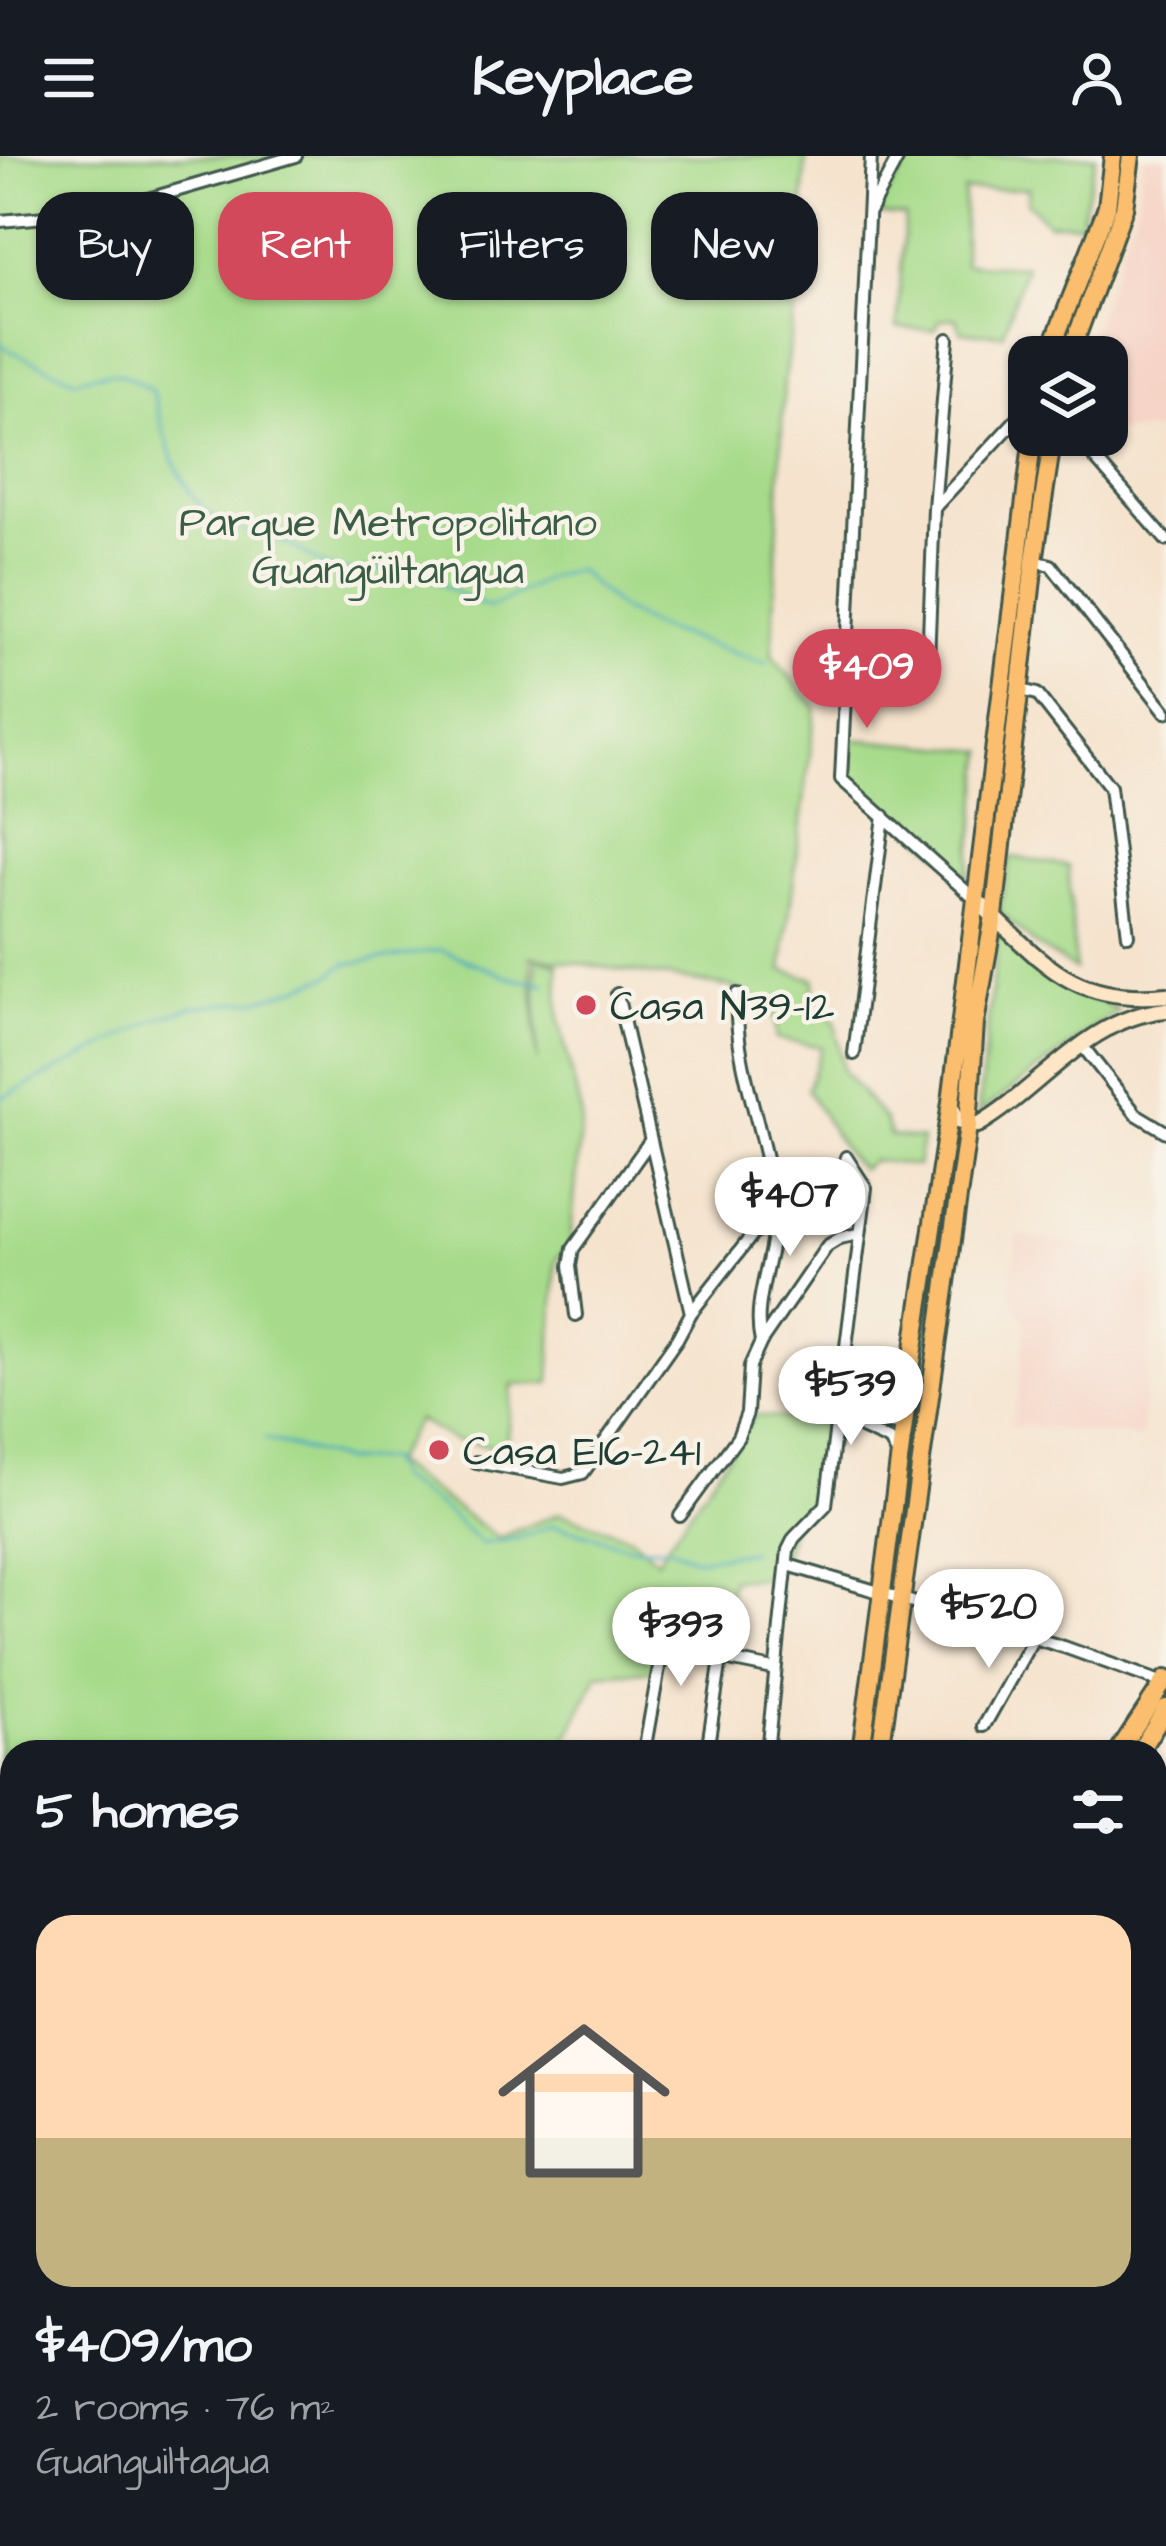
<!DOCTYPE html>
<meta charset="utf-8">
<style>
:root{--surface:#171b24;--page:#20242c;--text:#f1f3f6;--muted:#9ea1a6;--accent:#d1495b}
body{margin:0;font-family:"Architects Daughter",sans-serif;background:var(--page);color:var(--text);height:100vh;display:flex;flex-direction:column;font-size:45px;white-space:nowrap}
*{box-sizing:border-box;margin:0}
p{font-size:39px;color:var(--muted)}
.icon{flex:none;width:66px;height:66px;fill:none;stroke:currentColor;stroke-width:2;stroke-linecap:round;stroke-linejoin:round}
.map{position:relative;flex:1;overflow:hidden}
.sheet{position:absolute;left:0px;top:1584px;width:1167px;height:807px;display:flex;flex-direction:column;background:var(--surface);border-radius:36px 36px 0 0;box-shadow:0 3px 9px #0004}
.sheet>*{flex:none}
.hud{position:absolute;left:36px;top:36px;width:1095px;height:108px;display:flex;gap:24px}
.buttons{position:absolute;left:1008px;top:180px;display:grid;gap:24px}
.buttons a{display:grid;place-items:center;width:120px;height:120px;border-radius:24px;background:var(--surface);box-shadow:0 3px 9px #0004;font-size:60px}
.price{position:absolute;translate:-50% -102px;padding:0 27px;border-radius:42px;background:#fff;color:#222;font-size:39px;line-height:78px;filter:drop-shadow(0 3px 6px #0008)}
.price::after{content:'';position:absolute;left:50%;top:72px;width:36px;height:27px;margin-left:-18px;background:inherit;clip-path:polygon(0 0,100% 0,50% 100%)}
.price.on{background:var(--accent);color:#fff}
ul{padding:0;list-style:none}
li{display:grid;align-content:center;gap:24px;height:636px;padding:0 36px}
li span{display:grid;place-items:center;height:372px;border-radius:36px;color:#555}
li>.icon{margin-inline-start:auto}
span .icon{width:216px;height:216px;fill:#fffc;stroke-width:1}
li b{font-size:51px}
h2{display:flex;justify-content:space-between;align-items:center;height:144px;padding:0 36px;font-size:51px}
.chip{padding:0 42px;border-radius:36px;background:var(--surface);box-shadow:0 3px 9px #0004;font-size:42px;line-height:108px}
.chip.on{background:var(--accent);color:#fff}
header{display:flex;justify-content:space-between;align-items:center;height:156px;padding:0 36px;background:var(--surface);font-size:54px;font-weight:800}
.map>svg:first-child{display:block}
.built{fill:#f6d2c4}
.green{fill:#a7db8b;stroke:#638c60;stroke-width:3}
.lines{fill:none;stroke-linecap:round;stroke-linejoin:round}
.stream{stroke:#3ea8be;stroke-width:3}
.street-casing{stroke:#3f564b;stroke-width:16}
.secondary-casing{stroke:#3f564b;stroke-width:20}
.primary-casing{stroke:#3f564b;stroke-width:22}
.street{stroke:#fff;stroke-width:10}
.secondary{stroke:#fde5c5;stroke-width:14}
.primary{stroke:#fabe6e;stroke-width:16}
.poi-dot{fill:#d1495b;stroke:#f7f3e8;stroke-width:4.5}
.labels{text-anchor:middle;stroke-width:9;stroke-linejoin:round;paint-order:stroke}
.park-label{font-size:42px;fill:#3a5d45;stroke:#f7f3e8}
.poi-label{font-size:42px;fill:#1f3d34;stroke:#f7f3e8;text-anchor:start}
</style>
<header><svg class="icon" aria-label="menu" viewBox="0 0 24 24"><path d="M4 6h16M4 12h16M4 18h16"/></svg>Keyplace<svg class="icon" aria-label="person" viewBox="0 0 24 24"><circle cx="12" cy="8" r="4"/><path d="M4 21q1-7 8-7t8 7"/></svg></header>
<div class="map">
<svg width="1166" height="2390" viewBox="0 0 1166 2390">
<rect width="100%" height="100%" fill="#f7f3e8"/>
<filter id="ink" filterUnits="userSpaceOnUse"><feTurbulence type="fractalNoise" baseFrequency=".00833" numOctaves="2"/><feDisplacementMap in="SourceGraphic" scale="24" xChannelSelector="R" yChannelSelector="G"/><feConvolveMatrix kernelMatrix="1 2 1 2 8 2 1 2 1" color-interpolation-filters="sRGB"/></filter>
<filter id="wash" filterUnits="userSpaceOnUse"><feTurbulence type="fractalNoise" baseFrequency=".004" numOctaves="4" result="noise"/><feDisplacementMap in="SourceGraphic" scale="48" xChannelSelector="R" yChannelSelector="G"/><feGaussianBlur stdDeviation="2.7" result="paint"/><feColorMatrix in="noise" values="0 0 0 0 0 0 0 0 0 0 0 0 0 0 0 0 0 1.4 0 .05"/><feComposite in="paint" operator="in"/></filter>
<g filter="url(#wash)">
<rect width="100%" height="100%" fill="#f5e3cd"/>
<path class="built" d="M 1143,0 L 1166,0 L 1166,275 L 1107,276 L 1107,201 L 1103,201 L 1092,176 L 1138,47 Z
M 1018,1079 L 1124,1097 L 1151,1093 L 1154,1156 L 1141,1282 L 1009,1269 L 1018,1240 L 1026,1169 L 1009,1134 Z"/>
<path class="green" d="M 0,0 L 806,0 L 799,122 L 784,224 L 772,500 L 816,551 L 782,814 L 815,823 L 812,849 L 835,866 L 843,915 L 885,964 L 890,980 L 922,983 L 917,1010 L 873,1004 L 861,1013 L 846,997 L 807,934 L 822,891 L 776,883 L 776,864 L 762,848 L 733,831 L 531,800 L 537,905 L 536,802 L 558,808 L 559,865 L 582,961 L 570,1087 L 556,1104 L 550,1227 L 512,1229 L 506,1293 L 453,1284 L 417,1264 L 392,1307 L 498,1382 L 560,1357 L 631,1381 L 657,1404 L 755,1259 L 822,1267 L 818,1341 L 793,1366 L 780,1411 L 761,1423 L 732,1423 L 724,1454 L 671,1447 L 655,1514 L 598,1518 L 561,1596 L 12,1596 L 12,2219 L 0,2205 Z
M 911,0 L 937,0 L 967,9 L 972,1 L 984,0 L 1096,0 L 1080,67 L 1047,67 L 1027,46 L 1029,32 L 964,35 L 964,108 L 1025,110 L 1003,178 L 962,176 L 956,162 L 940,164 L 935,174 L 897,172 L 905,60 L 876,58 Z
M 850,583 L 985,595 L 968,721 L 851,623 Z
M 1011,701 L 1068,710 L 1075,814 L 1036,789 L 999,755 Z
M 998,773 L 1045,817 L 1118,855 L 978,958 Z
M 1166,2051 L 1166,2390 L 869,2390 L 869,2379 L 1155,2379 L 1155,2052 Z"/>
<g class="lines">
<path class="stream" d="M 0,186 L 9,194 L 76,224 C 111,212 121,215 152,235 C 165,279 179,347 226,368 C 245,376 267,380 287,388 C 303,395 319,410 335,414 C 358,420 385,409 408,415 C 440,423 459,441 490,452 L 553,420 L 577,414 L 619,452 L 650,469 L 766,508
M 0,943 L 164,860 L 193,851 L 255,844 L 282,837 L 329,820 L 345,808 L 441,794 L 514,823 L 545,828
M 265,1283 L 344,1305 L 388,1303 L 398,1323 L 444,1354 L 481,1388 L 519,1382 L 554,1369 L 631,1391 L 668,1391 L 698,1403 L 751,1395"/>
</g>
</g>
<g filter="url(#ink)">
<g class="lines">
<g class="street-casing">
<path id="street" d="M 871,0 L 841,623 L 976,744
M 869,56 L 899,0
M 0,65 L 103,56 L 296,0
M 1080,279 L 1085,291 L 1166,384
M 934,352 L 1029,250
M 1034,405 L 1051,409 L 1166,556
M 846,524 C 877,540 915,545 928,505 L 934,352 L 948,183
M 1018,533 L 1037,538 L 1110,631 L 1128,779
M 617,838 L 691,1157
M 737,838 C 733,913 770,983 774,1057 C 776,1101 751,1142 761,1186
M 1081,888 L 1136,958 L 1166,976
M 854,898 L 884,660
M 576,1159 L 570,1110 L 573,1093 L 650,985
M 842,1229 C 860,1252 873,1271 905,1269
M 840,1249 L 863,1273 L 890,1285 L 899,1301
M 476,1306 L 563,1322 L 583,1317 L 677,1183 L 691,1157 L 753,1078 L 774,1068
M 680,1360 L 738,1281 L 747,1257 L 750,1210 L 761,1186 L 827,1090 L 840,1082 L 858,1078
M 788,1409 L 1064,1491 L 1166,1528
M 665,1491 L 773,1513
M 984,1570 L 1034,1481
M 644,1596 L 669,1455
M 707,1596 L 721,1503
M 767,1596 L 788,1394 L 794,1382 L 826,1349 L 866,1032 L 846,1001
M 0,1661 L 12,1658
M 1166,1745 L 1166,1751
M 1155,1889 L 1166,1887
M 1155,1912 L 1166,1910
M 0,2219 L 12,2235
M 122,2379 L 130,2390
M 237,2379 L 245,2390"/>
</g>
<g class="secondary-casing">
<path id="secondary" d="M 976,744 C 1041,803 1069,849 1166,839
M 951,948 L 957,965 L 978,969 C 1043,931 1086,862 1166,854"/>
</g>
<g class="primary-casing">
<path id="primary" d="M 1048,201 L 1107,51 L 1113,0
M 1069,201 L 1124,52 L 1131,0
M 861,1596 L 913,1199 L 951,946 L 1033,279
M 880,1596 L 968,970 L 975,867 L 994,760 L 1034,405 L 1053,279
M 1118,1596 L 1166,1523
M 1139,1596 L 1166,1552
M 1155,2017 L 1166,2016
M 1155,2033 L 1166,2032
M 279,2390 L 292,2379
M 301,2390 L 314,2379
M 837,2390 L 837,2379
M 860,2390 L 860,2379"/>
</g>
<use href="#street" class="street"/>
<use href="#secondary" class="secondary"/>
<use href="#primary" class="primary"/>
</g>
</g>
<g class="poi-dot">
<circle cx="586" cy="849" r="12"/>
<circle cx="439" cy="1294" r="12"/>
</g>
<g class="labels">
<g class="park-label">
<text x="388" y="380">Parque Metropolitano<tspan x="388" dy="48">Guangüiltangua</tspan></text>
</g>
<g class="poi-label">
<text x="610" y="864">Casa N39-12</text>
<text x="463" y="1309">Casa E16-241</text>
</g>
</g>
</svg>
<div class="buttons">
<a><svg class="icon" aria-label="layers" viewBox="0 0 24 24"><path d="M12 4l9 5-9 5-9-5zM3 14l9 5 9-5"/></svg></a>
</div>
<b class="price on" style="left:867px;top:575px">$409</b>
<b class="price" style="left:790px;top:1103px">$407</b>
<b class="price" style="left:851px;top:1292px">$539</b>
<b class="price" style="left:989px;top:1515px">$520</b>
<b class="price" style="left:681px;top:1533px">$393</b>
<div class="hud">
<a class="chip">Buy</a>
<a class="chip on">Rent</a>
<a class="chip">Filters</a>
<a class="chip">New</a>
</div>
<section class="sheet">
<h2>5 homes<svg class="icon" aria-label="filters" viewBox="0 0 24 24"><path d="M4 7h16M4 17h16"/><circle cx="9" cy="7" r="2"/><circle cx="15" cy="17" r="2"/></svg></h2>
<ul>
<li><span style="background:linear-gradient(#ffd9b3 60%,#c2b280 0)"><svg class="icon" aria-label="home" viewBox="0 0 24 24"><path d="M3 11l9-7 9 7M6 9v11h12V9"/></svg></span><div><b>$409/mo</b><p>2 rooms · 76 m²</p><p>Guanguiltagua</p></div></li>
</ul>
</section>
</div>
